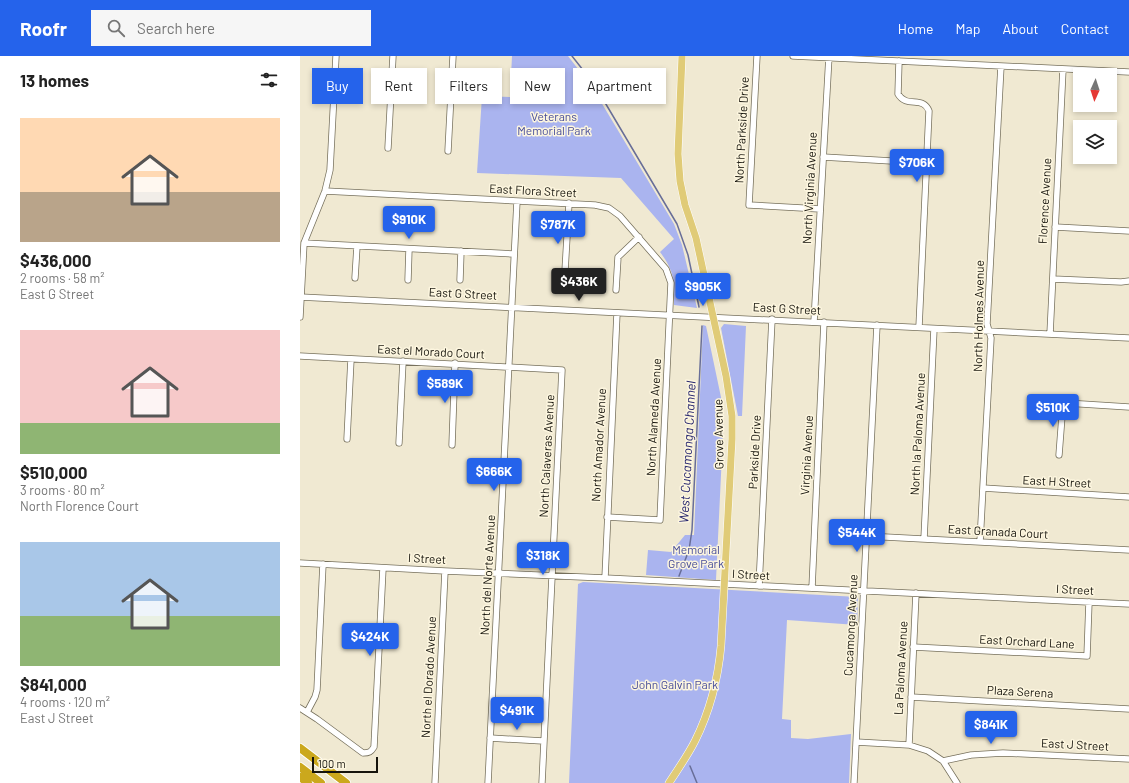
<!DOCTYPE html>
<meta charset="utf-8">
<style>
:root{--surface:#fff;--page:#f6f6f6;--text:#222;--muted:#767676;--accent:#2563eb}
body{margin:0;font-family:Barlow,sans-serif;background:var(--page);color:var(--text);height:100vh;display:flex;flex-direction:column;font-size:15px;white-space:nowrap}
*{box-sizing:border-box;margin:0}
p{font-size:13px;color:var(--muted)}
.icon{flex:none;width:22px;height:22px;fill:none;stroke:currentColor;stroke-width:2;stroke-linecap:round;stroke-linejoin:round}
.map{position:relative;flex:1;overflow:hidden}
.details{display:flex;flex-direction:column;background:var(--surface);width:300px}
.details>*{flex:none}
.hud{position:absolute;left:12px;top:12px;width:380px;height:36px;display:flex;gap:8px}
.needle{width:26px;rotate:183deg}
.tools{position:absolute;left:773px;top:12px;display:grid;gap:8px}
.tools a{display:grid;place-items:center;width:44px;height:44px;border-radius:0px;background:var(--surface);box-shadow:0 2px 6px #0003;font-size:20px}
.scale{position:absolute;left:12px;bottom:10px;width:66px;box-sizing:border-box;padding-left:4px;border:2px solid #16140c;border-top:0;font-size:11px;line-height:14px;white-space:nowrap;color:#16140c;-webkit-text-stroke:3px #fdf6df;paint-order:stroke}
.price{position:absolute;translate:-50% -34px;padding:0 9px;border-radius:4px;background:var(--accent);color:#fff;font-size:13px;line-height:26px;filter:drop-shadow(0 1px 2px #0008)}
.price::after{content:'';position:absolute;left:50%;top:24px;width:12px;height:9px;margin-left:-6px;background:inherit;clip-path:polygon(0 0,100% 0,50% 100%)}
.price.on{background:#222;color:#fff}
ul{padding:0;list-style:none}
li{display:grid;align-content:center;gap:8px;height:212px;padding:0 20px}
li span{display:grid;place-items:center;height:124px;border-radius:0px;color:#555}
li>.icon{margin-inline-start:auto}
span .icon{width:72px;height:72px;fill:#fffc;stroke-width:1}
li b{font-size:17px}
h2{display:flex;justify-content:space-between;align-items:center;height:48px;padding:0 20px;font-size:17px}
.pill{padding:0 14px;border-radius:0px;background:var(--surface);box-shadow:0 2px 6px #0003;font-size:14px;line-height:36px}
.pill.on{background:var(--accent);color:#fff}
header{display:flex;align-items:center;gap:24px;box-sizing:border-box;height:56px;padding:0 20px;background:var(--accent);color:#fff}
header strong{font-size:19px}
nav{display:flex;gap:22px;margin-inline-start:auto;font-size:14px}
.search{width:280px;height:36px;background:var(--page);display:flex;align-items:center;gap:10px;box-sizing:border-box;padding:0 14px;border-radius:0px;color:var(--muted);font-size:15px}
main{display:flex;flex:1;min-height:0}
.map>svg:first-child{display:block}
.green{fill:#aab4ef}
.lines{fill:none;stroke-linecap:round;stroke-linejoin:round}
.stream{stroke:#686e98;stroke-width:1.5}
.minor-casing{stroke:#76705c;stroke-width:7}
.major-casing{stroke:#fff;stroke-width:8}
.highway-casing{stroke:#fff;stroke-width:10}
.minor{stroke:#fff;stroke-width:5.5}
.major{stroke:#e0cb77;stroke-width:7}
.highway{stroke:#cba81d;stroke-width:8}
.labels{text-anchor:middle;stroke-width:3;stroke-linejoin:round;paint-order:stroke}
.park-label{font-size:12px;fill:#464c99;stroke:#fdf6df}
.street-label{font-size:12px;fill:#16140c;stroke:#fdf6df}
.water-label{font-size:13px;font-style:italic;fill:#25256e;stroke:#fdf6df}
</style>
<header>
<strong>Roofr</strong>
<div class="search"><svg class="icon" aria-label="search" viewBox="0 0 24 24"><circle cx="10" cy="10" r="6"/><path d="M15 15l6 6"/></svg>Search here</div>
<nav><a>Home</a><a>Map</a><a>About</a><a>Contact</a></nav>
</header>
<main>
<section class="details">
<h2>13 homes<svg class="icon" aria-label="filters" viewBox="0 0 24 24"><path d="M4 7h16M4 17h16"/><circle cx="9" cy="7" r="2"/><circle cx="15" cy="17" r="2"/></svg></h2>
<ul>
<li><span style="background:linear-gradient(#ffd9b3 60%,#b9a48a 0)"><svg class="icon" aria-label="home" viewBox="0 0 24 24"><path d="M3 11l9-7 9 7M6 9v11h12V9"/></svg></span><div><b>$436,000</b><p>2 rooms · 58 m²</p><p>East G Street</p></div></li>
<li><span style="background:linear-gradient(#f6c9c9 75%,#8fb573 0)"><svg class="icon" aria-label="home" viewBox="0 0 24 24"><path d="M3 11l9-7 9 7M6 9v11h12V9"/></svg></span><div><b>$510,000</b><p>3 rooms · 80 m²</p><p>North Florence Court</p></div></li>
<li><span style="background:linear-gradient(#a9c7e8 60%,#8fb573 0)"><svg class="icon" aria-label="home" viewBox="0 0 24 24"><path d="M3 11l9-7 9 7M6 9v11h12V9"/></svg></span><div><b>$841,000</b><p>4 rooms · 120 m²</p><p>East J Street</p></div></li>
</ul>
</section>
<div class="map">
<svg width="829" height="727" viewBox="0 0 829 727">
<rect width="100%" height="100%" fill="#f0e9d2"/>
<path class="green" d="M 212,0 L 268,0 L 292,31 L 374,168 L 382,189 L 397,252 L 374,249 C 374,225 375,216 360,196 L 374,183 L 321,122 L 177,117 L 182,40 L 210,41 Z
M 424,268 L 446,270 L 442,360 L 438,360 L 421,272 Z
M 403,269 L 406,270 L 422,346 L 423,377 L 416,524 L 346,519 L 348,494 L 371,496 L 385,479 L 394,479 Z
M 283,526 L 558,541 L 557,569 L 487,564 L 482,663 L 491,664 L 491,682 L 508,683 L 551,678 L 549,727 L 269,727 L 278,528 Z"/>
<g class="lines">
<path class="stream" d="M 272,0 L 294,28 L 377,168 L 388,199 L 399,251
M 379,520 L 389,494 L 392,474 L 402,270
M 390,710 L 397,727"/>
<g class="minor-casing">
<path id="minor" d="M 457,0 L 449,149 L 520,153
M 493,0 L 829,16
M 599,5 L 598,38 C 607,53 623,39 629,55 L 619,271
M 88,92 L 93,0
M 148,95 L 153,0
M 523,101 L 626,107
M 25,135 L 295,149 L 309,152 L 320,160 L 366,213 L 371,227 L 360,464 L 307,461
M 755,171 L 829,175
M 4,187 L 213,198
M 55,222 L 57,190
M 753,223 L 821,226 L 829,225
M 108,224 L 109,193
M 160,224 L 161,195
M 264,232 L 269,147
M 316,234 L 318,201 L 339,181
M 0,241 L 829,282
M 0,261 L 4,187 L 25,135 L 30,114 L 36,0
M 514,266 L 529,0
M 750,278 L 763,13
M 0,300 L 262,314 L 242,727
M 750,346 L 829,351
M 47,383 L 51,303
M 99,387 L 103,305
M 152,389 L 155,307
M 759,399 L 763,347
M 683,432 L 829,441
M 566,480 L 829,494
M 624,483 L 634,273
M 680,486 L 691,282 L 687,268 L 701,10
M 0,507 L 145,515 L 305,522 L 829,548
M 305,522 L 317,257
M 459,530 L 472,263
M 512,532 L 524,266
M 613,591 L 787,600 L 789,546
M 611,641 L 829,653
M 0,652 L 17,663 L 63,697 C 69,697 71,696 74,691 L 83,512
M 7,656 L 15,641 L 17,634 L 23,508
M 190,682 L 243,685
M 556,686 L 609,689 L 628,695 L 643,705 L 671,699 L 703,697 L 829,703
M 609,689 L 616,537
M 643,705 L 657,727
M 135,727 L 145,515
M 188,727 L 217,145
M 554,727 L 577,269"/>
</g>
<g class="major-casing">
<path id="major" d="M 369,727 C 378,713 388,699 395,685 C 410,655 418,624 421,590 L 432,383 L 432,360 L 426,320 L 396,182 L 385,149 L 380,125 L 378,98 L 382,0"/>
</g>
<g class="highway-casing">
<path id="highway" d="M 0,692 L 46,727
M 0,711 L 21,727
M 0,721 L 8,727"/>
</g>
<use href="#minor" class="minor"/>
<use href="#major" class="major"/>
<use href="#highway" class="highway"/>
</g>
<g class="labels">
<g class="park-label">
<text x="254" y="65">Veterans<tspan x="254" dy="14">Memorial Park</tspan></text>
<text x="396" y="498">Memorial<tspan x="396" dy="14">Grove Park</tspan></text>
<text x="375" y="633">John Galvin Park</text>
</g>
<g class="street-label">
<text transform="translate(442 74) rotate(-87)" y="4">North Parkside Drive</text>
<text transform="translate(510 132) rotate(-87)" y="4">North Virginia Avenue</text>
<text transform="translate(233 135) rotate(3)" y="4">East Flora Street</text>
<text transform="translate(745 145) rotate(-87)" y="4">Florence Avenue</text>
<text transform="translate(163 238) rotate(3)" y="4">East G Street</text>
<text transform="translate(487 253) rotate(3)" y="4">East G Street</text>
<text transform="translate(679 260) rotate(-89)" y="4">North Holmes Avenue</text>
<text transform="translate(131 296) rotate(3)" y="4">East el Morado Court</text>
<text transform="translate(354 361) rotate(-87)" y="4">North Alameda Avenue</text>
<text transform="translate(419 378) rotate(-91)" y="4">Grove Avenue</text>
<text transform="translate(618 378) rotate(-87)" y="4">North la Paloma Avenue</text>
<text transform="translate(299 389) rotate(-87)" y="4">North Amador Avenue</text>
<text transform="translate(455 396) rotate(-87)" y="4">Parkside Drive</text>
<text transform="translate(507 399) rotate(-87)" y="4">Virginia Avenue</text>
<text transform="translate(247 400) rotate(-87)" y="4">North Calaveras Avenue</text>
<text transform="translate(757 426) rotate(3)" y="4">East H Street</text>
<text transform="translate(698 476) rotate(3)" y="4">East Granada Court</text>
<text transform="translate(127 503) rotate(3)" y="4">I Street</text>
<text transform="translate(188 519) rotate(-87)" y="4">North del Norte Avenue</text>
<text transform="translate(451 519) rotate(3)" y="4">I Street</text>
<text transform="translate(775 534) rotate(3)" y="4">I Street</text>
<text transform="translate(551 569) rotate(-87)" y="4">Cucamonga Avenue</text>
<text transform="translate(727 586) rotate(3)" y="4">East Orchard Lane</text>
<text transform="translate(601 612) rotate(-87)" y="4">La Paloma Avenue</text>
<text transform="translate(129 621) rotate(-87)" y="4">North el Dorado Avenue</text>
<text transform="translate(720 636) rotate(3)" y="4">Plaza Serena</text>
<text transform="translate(775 689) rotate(3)" y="4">East J Street</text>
</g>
<g class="water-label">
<text transform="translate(387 396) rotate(-87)" y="5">West Cucamonga Channel</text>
</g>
</g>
</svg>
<div class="tools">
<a><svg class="needle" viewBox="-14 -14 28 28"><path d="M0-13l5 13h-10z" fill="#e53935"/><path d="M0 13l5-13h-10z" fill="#767676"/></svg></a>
<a><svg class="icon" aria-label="layers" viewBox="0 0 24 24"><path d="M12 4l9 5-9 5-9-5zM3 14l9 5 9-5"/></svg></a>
</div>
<div class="scale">100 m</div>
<b class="price" style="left:617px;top:127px">$706K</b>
<b class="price" style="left:109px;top:184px">$910K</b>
<b class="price" style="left:258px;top:189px">$787K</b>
<b class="price on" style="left:279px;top:246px">$436K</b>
<b class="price" style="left:403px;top:251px">$905K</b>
<b class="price" style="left:145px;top:348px">$589K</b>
<b class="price" style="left:753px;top:372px">$510K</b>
<b class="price" style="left:194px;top:436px">$666K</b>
<b class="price" style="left:557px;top:497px">$544K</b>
<b class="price" style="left:243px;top:520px">$318K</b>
<b class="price" style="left:70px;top:601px">$424K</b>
<b class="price" style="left:217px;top:675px">$491K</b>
<b class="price" style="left:691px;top:689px">$841K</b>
<div class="hud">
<a class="pill on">Buy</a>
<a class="pill">Rent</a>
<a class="pill">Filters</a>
<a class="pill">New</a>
<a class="pill">Apartment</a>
</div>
</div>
</main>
